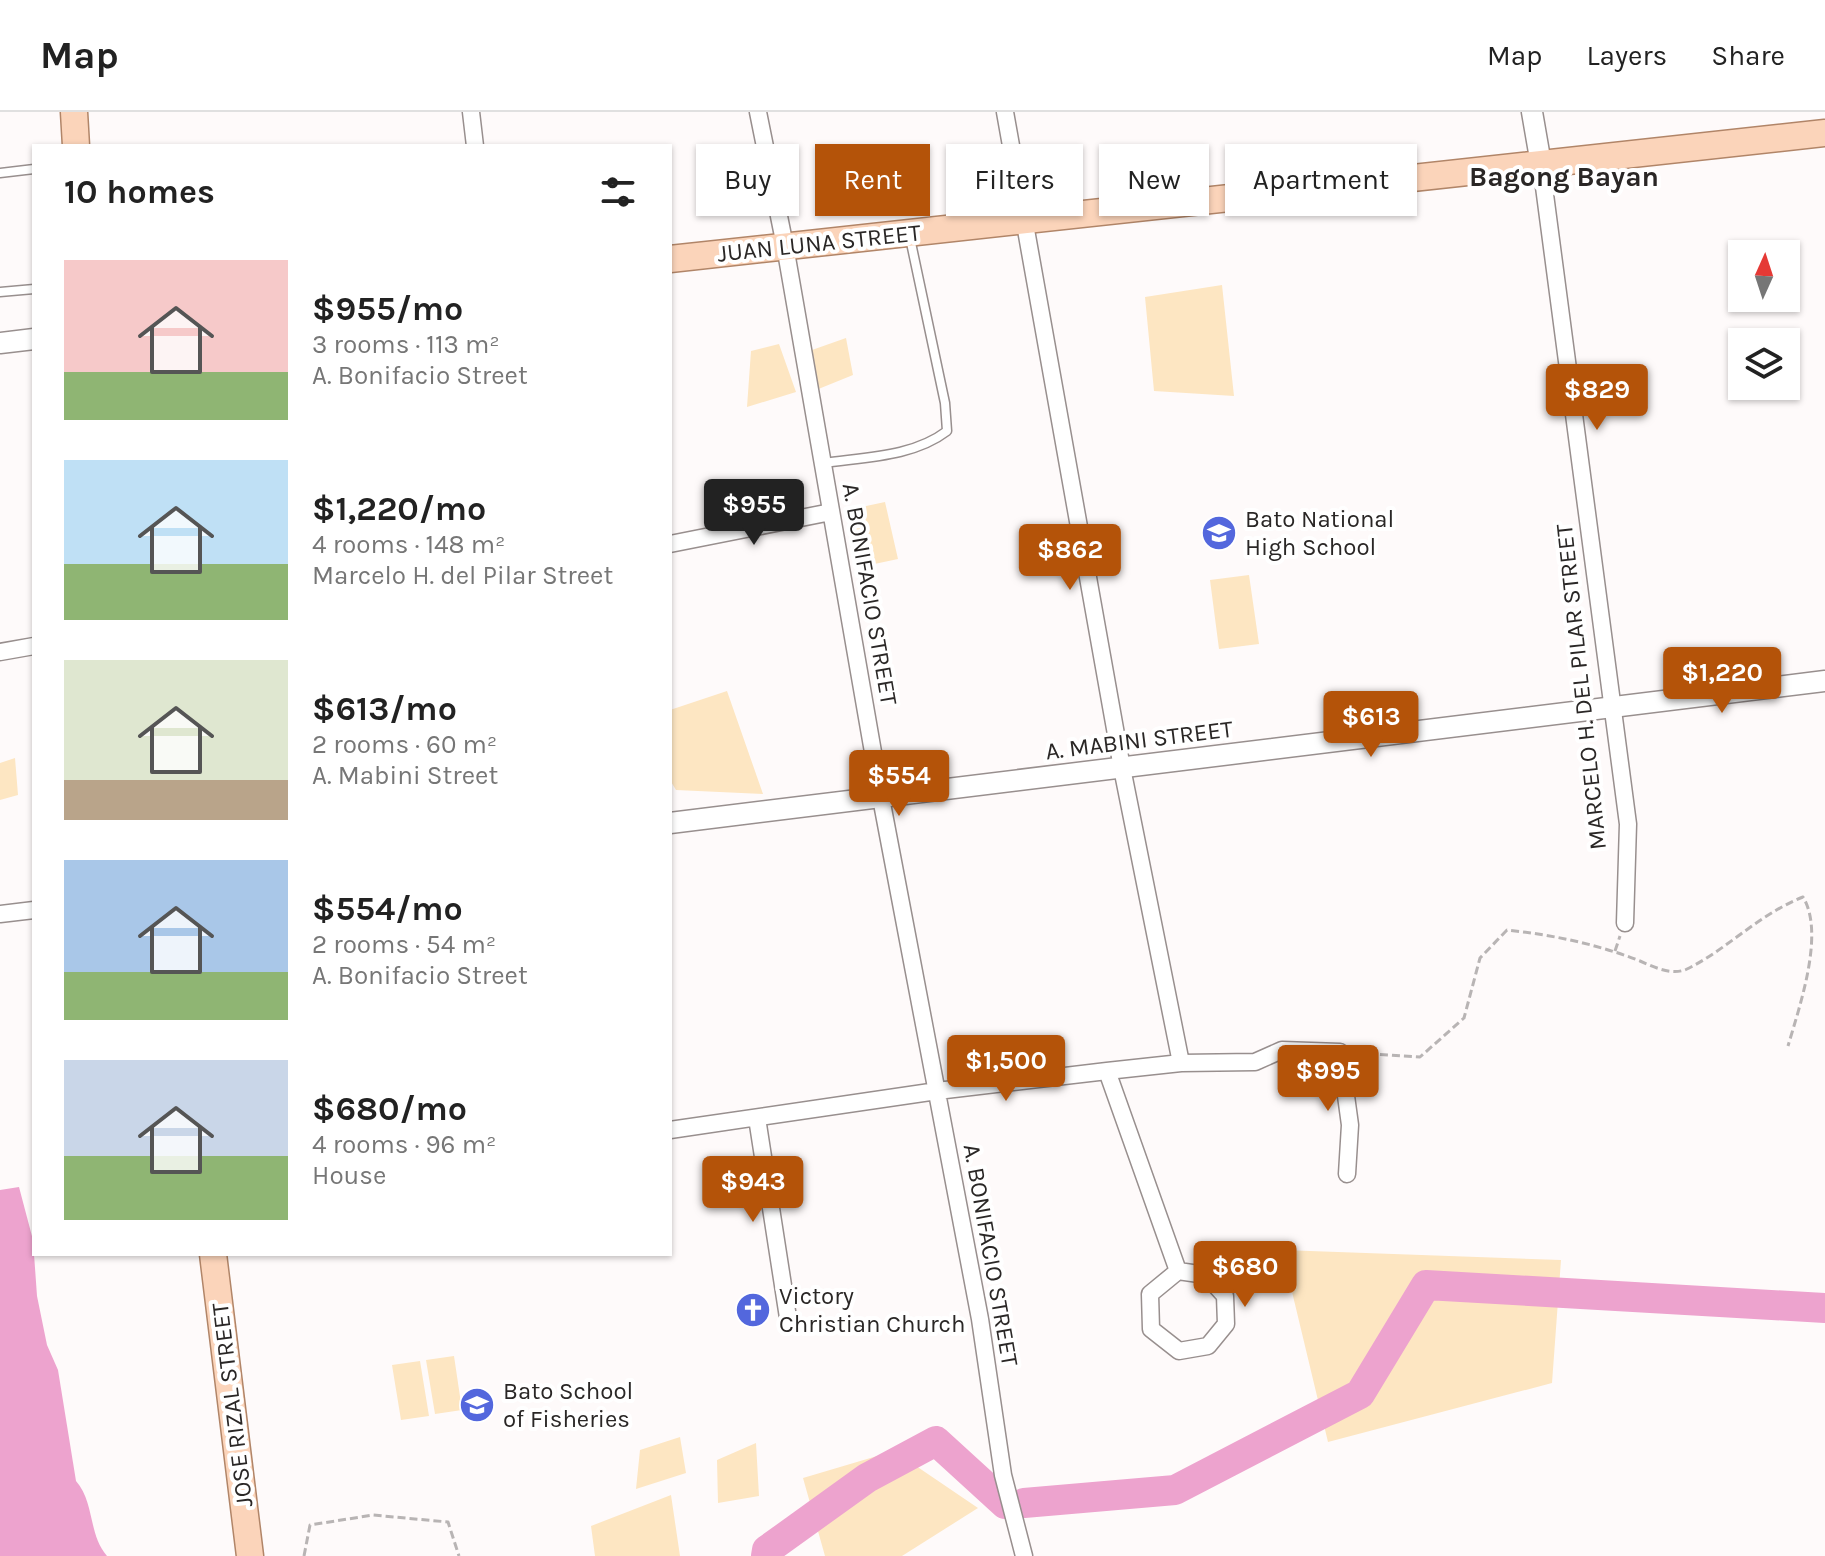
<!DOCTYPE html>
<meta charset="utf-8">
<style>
:root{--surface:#fff;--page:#f2f2f2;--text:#222;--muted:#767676;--line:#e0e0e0;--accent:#b45309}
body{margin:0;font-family:Karla,sans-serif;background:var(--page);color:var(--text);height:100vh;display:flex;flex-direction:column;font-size:30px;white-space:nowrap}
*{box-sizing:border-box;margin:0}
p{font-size:26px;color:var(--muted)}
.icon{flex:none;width:44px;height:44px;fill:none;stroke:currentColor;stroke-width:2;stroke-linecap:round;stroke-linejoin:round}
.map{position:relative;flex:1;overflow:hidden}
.drawer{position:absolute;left:32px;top:32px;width:640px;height:1112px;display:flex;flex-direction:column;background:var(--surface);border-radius:0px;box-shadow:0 2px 6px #0004}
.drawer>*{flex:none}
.top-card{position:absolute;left:696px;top:32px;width:760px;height:72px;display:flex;gap:16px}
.needle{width:52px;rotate:3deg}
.controls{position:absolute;left:1728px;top:128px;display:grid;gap:16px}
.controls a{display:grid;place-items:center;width:72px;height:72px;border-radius:0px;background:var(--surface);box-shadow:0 2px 6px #0004;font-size:40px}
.price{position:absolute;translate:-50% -68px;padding:0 18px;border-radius:8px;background:var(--accent);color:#fff;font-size:26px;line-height:52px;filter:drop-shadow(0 2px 4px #0008)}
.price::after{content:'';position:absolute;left:50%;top:48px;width:24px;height:18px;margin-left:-12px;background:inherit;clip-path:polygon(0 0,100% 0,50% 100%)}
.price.active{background:#222;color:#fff}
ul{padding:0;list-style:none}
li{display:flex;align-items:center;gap:24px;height:200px;padding:0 32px}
li span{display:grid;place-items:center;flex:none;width:224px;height:160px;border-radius:0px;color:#555}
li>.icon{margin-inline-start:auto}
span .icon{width:96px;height:96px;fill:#fffc;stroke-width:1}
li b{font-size:34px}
h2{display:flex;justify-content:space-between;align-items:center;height:96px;padding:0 32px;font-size:34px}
.pill{padding:0 28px;border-radius:0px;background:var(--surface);box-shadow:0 2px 6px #0004;font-size:28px;line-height:72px}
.pill.active{background:var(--accent);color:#fff}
header{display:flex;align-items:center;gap:48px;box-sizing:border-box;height:112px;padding:0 40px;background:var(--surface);border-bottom:2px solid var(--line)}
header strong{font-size:38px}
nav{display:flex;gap:44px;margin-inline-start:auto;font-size:28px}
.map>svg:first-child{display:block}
.green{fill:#fde6c2}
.water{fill:#eda3ce}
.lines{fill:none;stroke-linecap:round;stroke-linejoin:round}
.river{stroke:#eda3ce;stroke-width:30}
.service-casing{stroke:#988f8e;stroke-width:11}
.minor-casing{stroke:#988f8e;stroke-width:19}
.tertiary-casing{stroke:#988f8e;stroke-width:23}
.primary-casing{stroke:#b18568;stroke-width:29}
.path{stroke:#b8b4b4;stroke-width:3;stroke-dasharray:8 4;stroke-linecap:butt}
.service{stroke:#fff;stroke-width:8}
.minor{stroke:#fff;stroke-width:16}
.tertiary{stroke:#fff;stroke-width:20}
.primary{stroke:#fbd4ba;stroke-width:26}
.labels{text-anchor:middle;stroke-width:8;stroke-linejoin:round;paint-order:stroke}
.street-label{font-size:24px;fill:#2a2726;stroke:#fff}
.poi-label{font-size:24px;fill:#2a2726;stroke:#fff;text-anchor:start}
.quarter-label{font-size:28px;font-weight:bold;fill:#2a2726;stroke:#fff}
</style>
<header>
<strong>Map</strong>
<nav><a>Map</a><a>Layers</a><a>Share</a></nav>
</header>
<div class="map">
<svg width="1825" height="1444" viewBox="0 0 1825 1444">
<rect width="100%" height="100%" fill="#fefafa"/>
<path class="green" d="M 1222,173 L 1234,284 L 1154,279 L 1145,185 Z
M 846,226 L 853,263 L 816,278 L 812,238 Z
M 779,232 L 796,280 L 747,295 L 751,239 Z
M 885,390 L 898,447 L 865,454 L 852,397 Z
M 1249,463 L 1259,532 L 1219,537 L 1210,468 Z
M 727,579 L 763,682 L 676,678 L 670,668 L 670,598 Z
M 15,646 L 18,683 L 0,688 L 0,651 Z
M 1282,1138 L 1561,1148 L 1552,1271 L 1328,1330 Z
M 454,1244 L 462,1298 L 435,1302 L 426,1248 Z
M 420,1249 L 429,1304 L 401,1308 L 392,1253 Z
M 680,1325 L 686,1361 L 636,1377 L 640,1338 Z
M 756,1331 L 759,1384 L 718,1391 L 717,1348 Z
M 894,1339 L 978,1396 L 902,1444 L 825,1444 L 803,1366 Z
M 671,1383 L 680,1444 L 595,1444 L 591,1414 Z"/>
<path class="water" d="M 19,1075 L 33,1128 L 37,1184 L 47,1233 L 58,1258 L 76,1369 C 95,1391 88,1422 107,1444 L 0,1444 L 0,1078 Z"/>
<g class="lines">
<path class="river" d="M 1024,1391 L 1175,1378 L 1360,1282 L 1426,1173 L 1825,1196
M 766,1444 L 767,1438 L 867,1366 L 936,1329 L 1005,1392"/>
<g class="service-casing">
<path id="service" d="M 0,61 L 34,57
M 0,180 L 34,177
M 823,351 C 865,345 913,345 947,319 L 945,291 L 910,126"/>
</g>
<g class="minor-casing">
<path id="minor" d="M 471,0 L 475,34
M 758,0 L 785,134 L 881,686 L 980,1207 L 1003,1363 L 1024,1444
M 1005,0 L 1122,656 L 1181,951
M 1541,52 L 1628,712 L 1625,811
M 670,432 L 831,400
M 0,540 L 34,534
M 0,802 L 34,798
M 1107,959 L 1178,1159
M 757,1006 L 789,1212
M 670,1018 L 937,979 L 1107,959 L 1181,951 L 1255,950 L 1282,938 L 1340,940 L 1350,1013 L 1347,1062
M 1178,1159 L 1206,1163 L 1225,1184 L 1226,1212 L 1208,1234 L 1179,1239 L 1151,1217 L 1150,1182 Z"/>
</g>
<g class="tertiary-casing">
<path id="tertiary" d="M 1532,0 L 1541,52
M 0,231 L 34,227
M 670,711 L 1825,569"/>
</g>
<g class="primary-casing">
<path id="primary" d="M 74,0 L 76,34
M 670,147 L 1825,21
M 213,1142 L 250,1444"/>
</g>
<path class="path" d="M 1615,839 L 1620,824
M 1356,941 L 1420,945 L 1464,906 L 1480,846 L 1507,818 C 1553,823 1597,832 1640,849 C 1654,855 1672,864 1687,857 C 1728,837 1756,804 1803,785 C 1825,821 1800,893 1788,934
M 304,1444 L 310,1413 L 373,1403 L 448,1410 L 459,1444"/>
<use href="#service" class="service"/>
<use href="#minor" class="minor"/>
<use href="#tertiary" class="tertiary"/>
<use href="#primary" class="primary"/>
</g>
<defs>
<g id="school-disc" transform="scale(1.8)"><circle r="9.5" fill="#5367dd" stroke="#fff"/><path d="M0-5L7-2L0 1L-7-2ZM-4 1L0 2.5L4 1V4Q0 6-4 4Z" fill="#fff"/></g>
<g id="church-disc" transform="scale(1.8)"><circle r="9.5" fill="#5367dd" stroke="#fff"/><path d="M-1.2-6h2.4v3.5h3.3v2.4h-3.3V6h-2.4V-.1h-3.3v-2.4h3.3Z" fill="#fff"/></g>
</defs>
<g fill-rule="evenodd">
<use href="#school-disc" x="1219" y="421"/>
<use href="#church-disc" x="753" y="1198"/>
<use href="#school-disc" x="477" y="1293"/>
</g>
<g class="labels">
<g class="street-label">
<text transform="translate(819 131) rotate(-6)" y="8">JUAN LUNA STREET</text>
<text transform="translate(870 482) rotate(80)" y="8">A. BONIFACIO STREET</text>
<text transform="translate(1581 575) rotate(-96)" y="8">MARCELO H. DEL PILAR STREET</text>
<text transform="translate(1139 628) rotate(-7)" y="8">A. MABINI STREET</text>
<text transform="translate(991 1143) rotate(80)" y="8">A. BONIFACIO STREET</text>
<text transform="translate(232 1293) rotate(-97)" y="8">JOSE RIZAL STREET</text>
</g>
<g class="poi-label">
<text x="1245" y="415">Bato National<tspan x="1245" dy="28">High School</tspan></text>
<text x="779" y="1192">Victory<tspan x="779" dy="28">Christian Church</tspan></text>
<text x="503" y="1287">Bato School<tspan x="503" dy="28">of Fisheries</tspan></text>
</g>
<g class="quarter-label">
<text x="1564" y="74">Bagong Bayan</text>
</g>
</g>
</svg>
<div class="controls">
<a><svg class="needle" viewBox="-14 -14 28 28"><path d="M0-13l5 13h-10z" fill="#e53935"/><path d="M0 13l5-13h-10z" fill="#767676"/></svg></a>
<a><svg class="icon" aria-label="layers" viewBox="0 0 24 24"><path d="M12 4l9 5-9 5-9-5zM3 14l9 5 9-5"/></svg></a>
</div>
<b class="price" style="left:1597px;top:320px">$829</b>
<b class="price active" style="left:754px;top:435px">$955</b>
<b class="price" style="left:1070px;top:480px">$862</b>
<b class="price" style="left:1722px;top:603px">$1,220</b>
<b class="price" style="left:1371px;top:647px">$613</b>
<b class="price" style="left:899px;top:706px">$554</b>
<b class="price" style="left:1006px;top:991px">$1,500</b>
<b class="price" style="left:1328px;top:1001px">$995</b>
<b class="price" style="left:753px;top:1112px">$943</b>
<b class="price" style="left:1245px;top:1197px">$680</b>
<div class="top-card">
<a class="pill">Buy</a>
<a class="pill active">Rent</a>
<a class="pill">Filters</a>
<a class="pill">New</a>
<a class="pill">Apartment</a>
</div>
<section class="drawer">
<h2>10 homes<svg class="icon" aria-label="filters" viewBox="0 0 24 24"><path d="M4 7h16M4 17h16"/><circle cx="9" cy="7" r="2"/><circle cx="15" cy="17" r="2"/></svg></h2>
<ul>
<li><span style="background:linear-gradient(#f6c9c9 70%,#8fb573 0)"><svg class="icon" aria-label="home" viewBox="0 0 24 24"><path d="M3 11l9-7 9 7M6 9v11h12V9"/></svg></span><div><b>$955/mo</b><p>3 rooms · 113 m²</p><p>A. Bonifacio Street</p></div></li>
<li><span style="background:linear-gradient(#bfe0f5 65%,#8fb573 0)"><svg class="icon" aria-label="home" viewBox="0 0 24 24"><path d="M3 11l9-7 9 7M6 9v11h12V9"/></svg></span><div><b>$1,220/mo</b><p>4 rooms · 148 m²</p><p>Marcelo H. del Pilar Street</p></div></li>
<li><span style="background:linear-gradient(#dfe7d0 75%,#b9a48a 0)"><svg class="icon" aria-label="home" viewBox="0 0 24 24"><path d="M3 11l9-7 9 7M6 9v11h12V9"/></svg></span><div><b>$613/mo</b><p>2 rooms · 60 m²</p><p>A. Mabini Street</p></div></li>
<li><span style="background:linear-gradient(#a9c7e8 70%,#8fb573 0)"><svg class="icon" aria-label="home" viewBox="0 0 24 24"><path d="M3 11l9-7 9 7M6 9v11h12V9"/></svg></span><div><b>$554/mo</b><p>2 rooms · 54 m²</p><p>A. Bonifacio Street</p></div></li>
<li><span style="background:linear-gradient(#c9d6e8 60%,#8fb573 0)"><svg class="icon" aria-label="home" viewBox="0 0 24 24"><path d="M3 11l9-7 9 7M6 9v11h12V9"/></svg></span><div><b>$680/mo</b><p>4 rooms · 96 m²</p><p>House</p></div></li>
</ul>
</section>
</div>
